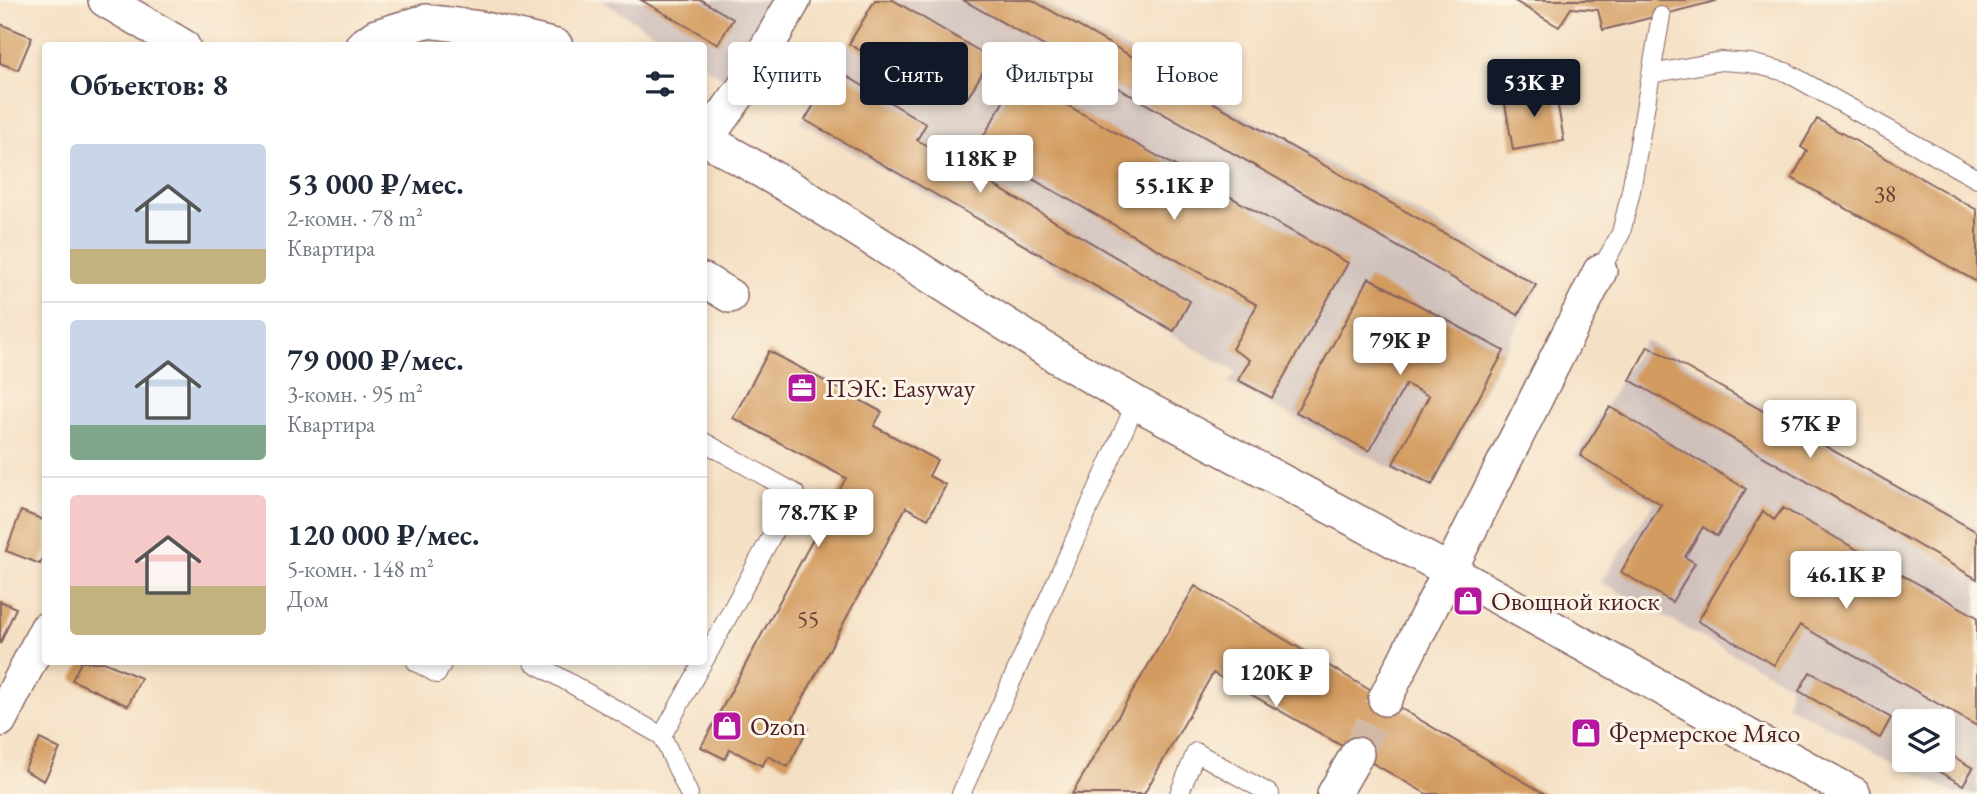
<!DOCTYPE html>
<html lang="ru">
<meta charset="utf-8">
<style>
:root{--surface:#fff;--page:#f6f6f7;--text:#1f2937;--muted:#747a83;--line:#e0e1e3;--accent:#111827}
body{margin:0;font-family:"EB Garamond",serif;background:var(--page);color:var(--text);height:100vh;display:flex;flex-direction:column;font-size:26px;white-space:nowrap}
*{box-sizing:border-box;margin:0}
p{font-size:23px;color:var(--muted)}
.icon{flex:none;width:38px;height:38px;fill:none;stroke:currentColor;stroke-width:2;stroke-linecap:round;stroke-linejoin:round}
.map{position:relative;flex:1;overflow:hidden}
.details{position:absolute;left:42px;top:42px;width:665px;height:623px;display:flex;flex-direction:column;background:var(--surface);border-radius:7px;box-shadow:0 4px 10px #0003}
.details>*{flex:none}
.top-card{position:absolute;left:728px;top:42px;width:665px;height:63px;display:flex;gap:14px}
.controls{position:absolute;left:1892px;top:709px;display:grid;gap:14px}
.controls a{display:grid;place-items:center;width:63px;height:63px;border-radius:7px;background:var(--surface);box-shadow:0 4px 10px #0003;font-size:35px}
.price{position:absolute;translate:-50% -60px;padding:0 16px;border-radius:7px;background:#fff;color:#222;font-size:23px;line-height:46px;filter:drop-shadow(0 2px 4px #0008)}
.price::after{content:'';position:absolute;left:50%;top:42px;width:21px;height:16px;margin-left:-10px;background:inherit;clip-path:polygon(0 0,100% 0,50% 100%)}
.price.active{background:var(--accent);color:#fff}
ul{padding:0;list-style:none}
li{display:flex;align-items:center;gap:21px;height:175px;padding:0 28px}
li+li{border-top:2px solid var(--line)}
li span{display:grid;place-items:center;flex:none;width:196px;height:140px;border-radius:7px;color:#555}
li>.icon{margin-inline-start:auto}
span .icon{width:84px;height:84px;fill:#fffc;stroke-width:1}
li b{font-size:30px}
h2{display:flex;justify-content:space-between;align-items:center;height:84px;padding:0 28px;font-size:30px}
.chip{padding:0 24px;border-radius:7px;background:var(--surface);box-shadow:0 4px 10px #0003;font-size:24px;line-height:63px}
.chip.active{background:var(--accent);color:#fff}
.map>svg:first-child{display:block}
.industrial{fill:#cfc0bb;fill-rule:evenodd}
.building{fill:#d39b5e}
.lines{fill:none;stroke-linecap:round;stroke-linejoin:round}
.street-tunnel{stroke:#d2b9a5;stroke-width:33;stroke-dasharray:33 17;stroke-linecap:butt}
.lane-casing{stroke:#866361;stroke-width:20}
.street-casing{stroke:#866361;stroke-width:36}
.lane{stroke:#fff;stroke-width:18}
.street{stroke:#fff;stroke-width:33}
.labels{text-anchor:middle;stroke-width:6;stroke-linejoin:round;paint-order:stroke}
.number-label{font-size:23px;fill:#6c3e38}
.poi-label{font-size:26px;fill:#4a1f2b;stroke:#fcf5e5;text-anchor:start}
</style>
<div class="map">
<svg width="1977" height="794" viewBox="0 0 1977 794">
<rect width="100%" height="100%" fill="#fcf5e5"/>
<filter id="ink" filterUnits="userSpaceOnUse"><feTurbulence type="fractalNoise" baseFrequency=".0143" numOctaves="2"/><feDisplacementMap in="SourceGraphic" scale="14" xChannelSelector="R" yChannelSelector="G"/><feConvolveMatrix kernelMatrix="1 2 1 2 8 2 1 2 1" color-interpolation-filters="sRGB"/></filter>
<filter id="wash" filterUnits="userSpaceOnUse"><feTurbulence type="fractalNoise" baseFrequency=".00686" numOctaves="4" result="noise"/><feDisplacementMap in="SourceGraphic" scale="28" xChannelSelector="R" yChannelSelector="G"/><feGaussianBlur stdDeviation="1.57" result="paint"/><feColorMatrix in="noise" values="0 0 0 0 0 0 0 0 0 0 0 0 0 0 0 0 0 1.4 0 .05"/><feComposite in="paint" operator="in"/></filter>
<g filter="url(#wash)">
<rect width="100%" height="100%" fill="#f4e0c4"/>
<path class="industrial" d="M 601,0 L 771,0 L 725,80 L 704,66 L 704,46 L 672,45 Z
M 875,0 L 1039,0 L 1541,282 L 1432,490 L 1228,383 L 1236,372 L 801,122 Z
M 1645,340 L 1977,528 L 1977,794 L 1956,794 L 1787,705 L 1790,685 L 1601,582 L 1654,503 L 1575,457 ZM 1904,721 L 1942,721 L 1942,760 L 1904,760 Z"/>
<g id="blocks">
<path class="building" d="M 641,0 L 701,0 L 733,19 L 718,44 Z
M 875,0 L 893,0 L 991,58 L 968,97 L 942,82 L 935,94 L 849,44 Z
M 963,0 L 1032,0 L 1536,285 L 1518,315 Z
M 1513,0 L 1715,0 L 1716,1 L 1603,30 L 1598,10 L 1571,8 L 1559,27 Z
M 0,24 L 32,37 L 18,70 L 0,63 Z
M 835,69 L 926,124 L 917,140 L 1190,301 L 1174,331 L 805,120 Z
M 1017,77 L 1348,263 L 1272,398 L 1238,380 L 1250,360 L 1232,349 L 1257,305 L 977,148 Z
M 1555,89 L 1564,141 L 1513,150 L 1504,98 Z
M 1817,119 L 1977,210 L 1977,282 L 1792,178 L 1807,151 L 1801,147 Z
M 1369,278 L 1504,351 L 1432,485 L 1393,464 L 1429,396 L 1406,384 L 1369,451 L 1296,412 Z
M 1648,346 L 1977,532 L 1977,579 L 1630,380 Z
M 769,351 L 882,412 L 874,426 L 937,460 L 929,476 L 946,485 L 928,519 L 906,507 L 792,719 L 808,728 L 788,767 L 768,756 L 762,766 L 730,749 L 725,759 L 701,747 L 846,478 L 733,418 Z
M 1610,407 L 1746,489 L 1717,536 L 1703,527 L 1685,557 L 1695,563 L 1672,602 L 1621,572 L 1661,504 L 1580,456 Z
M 1783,508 L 1977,617 L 1977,726 L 1800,625 L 1774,665 L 1698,621 L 1763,511 L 1774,520 Z
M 21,511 L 46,521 L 46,551 L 40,564 L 6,551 Z
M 1195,586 L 1385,699 L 1545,794 L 1427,794 L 1213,673 L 1144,794 L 1072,794 Z
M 0,601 L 16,608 L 0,644 Z
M 81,662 L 104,662 L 141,678 L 128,706 L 72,680 Z
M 1810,672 L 1891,718 L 1880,738 L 1799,691 Z
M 40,739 L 60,749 L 44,781 L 24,770 Z
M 1942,750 L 1973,768 L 1963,785 L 1918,760 L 1942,760 Z"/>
</g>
</g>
<g filter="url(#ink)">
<use href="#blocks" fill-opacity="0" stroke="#866361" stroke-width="2"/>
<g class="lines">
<path class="street-tunnel" d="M 1357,754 L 1385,699"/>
<g class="lane-casing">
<path id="lane" d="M 1651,74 L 1661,16
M 1600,271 L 1621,233 L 1631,191 L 1651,74 L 1721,61 L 1750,63 L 1786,72 L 1977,179
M 704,442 L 795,493 L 704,661
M 416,662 L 437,674 L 443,662
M 533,662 L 662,736 L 703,662
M 662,736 L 689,794
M 961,794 L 1136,403
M 1179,794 L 1196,752 L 1270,794"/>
</g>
<g class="street-casing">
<path id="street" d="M 105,0 L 183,46
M 362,46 L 376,36 L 426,21 L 481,28 L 556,46
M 704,138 L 798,192 L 1059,358 L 1136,403 L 1450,571 L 1854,794
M 706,139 L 744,87 L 794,0
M 704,280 L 730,296
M 1385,699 L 1600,271
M 0,720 L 46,629
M 1334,794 L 1357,754"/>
</g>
<use href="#lane" class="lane"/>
<use href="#street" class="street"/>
</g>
</g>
<defs>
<g id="office-square" transform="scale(1.575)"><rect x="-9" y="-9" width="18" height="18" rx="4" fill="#b5179e" stroke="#fcf5e5"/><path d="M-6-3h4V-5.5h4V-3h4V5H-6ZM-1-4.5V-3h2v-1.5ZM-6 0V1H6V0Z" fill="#fff"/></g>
<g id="shop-square" transform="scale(1.575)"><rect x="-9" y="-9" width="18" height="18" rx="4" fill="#b5179e" stroke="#fcf5e5"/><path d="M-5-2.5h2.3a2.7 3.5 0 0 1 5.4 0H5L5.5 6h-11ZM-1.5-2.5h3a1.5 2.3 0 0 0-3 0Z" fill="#fff"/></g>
</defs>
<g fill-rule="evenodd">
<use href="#office-square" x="802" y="388"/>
<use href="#shop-square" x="1468" y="601"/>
<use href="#shop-square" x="727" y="726"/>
<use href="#shop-square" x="1586" y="733"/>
</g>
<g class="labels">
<g class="number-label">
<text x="1885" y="202">38</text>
<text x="808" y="627">55</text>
</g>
<g class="poi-label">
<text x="825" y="397">ПЭК: Easyway</text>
<text x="1491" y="610">Овощной киоск</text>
<text x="750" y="735">Ozon</text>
<text x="1609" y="742">Фермерское Мясо</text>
</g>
</g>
</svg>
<div class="controls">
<a><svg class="icon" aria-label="layers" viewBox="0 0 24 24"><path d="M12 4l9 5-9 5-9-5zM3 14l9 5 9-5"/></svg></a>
</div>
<b class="price active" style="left:1534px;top:119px">53K ₽</b>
<b class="price" style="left:980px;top:195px">118K ₽</b>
<b class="price" style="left:1174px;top:222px">55.1K ₽</b>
<b class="price" style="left:1400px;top:377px">79K ₽</b>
<b class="price" style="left:1810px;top:460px">57K ₽</b>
<b class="price" style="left:818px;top:549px">78.7K ₽</b>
<b class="price" style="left:1846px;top:611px">46.1K ₽</b>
<b class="price" style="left:1276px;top:709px">120K ₽</b>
<div class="top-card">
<a class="chip">Купить</a>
<a class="chip active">Снять</a>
<a class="chip">Фильтры</a>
<a class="chip">Новое</a>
</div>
<section class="details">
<h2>Объектов: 8<svg class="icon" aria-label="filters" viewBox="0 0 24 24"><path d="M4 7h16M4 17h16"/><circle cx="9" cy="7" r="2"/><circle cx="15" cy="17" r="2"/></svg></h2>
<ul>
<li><span style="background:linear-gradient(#c9d6e8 75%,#c2b280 0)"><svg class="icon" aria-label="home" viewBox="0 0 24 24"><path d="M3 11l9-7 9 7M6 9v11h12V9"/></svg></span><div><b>53 000 ₽/мес.</b><p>2-комн. · 78 m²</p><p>Квартира</p></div></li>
<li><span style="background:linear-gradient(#c9d6e8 75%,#7fa58c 0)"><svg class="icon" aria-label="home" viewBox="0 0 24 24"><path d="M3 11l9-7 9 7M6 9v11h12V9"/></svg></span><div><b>79 000 ₽/мес.</b><p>3-комн. · 95 m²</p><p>Квартира</p></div></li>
<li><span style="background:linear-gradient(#f6c9c9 65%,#c2b280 0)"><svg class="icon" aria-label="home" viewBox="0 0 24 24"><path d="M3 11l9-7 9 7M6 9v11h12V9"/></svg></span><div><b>120 000 ₽/мес.</b><p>5-комн. · 148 m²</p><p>Дом</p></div></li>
</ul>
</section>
</div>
